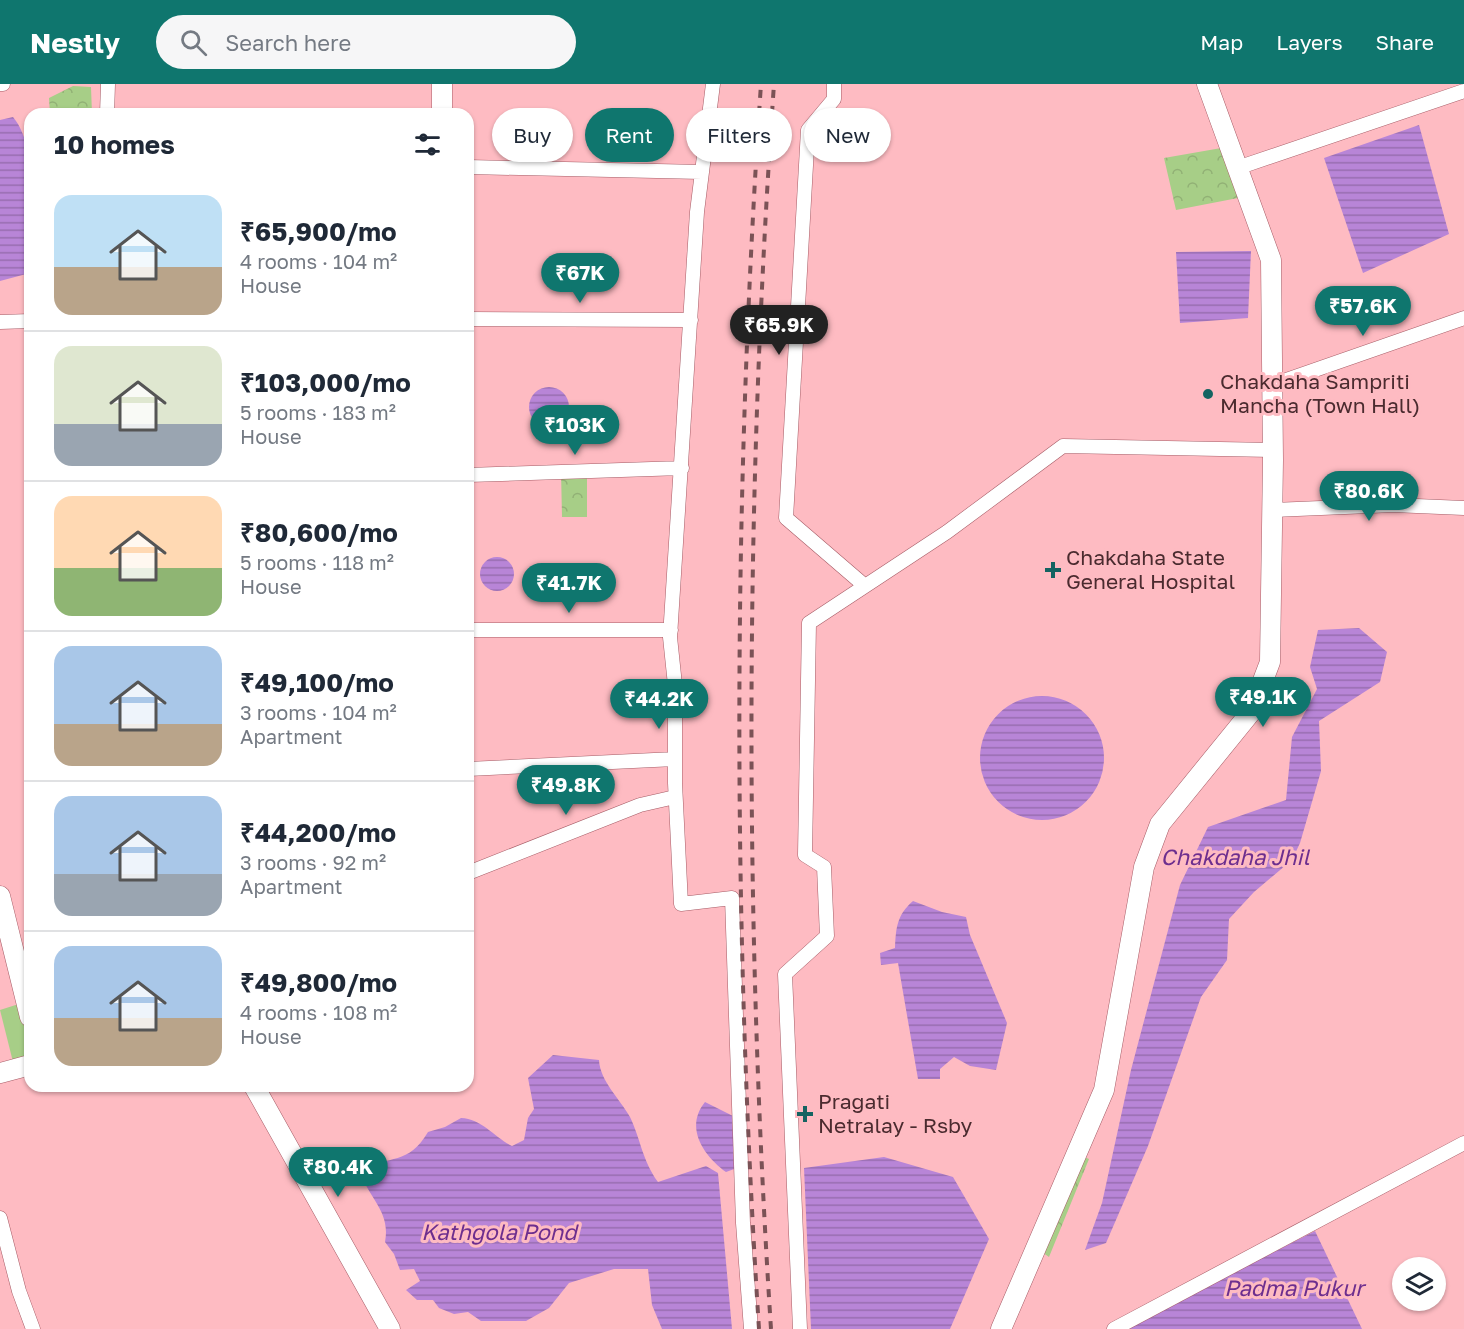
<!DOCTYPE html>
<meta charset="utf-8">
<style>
:root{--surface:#fff;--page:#f6f6f7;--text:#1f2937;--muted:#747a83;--line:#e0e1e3;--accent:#0f766e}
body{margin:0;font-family:"Golos Text",sans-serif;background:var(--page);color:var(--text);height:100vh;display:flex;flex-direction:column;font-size:22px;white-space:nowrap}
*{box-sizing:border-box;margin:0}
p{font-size:20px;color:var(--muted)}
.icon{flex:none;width:33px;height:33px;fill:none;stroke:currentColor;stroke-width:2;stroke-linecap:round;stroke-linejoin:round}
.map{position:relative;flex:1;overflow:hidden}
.side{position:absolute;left:24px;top:24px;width:450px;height:984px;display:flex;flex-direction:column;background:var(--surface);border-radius:18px;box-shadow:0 2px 4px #0004}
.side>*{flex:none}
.top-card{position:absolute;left:492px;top:24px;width:570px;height:54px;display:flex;gap:12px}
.buttons{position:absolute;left:1392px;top:1173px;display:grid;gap:12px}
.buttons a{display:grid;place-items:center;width:54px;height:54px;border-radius:50%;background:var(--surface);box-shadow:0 2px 4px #0004;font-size:30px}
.price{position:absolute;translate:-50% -51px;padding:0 14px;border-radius:21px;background:var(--accent);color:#fff;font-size:20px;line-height:39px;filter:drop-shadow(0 2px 3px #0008)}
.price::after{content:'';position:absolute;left:50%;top:36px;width:18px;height:14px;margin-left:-9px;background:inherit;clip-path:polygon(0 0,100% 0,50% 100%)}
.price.current{background:#222;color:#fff}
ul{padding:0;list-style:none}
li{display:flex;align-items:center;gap:18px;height:150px;padding:0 30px}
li+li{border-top:2px solid var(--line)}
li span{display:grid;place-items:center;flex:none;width:168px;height:120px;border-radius:18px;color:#555}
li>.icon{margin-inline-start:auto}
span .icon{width:72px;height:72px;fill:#fffc;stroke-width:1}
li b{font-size:26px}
h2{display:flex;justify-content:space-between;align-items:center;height:72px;padding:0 30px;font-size:26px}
.chip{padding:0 21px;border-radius:27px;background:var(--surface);box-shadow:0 2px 4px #0004;font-size:21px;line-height:54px}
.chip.current{background:var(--accent);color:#fff}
header{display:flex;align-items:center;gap:36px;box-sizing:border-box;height:84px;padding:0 30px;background:var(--accent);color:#fff}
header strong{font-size:28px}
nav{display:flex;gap:33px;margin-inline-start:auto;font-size:21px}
.search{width:420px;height:54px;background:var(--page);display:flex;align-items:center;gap:15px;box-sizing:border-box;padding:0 21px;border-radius:33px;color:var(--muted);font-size:22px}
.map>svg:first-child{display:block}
.park{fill:url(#park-crowns)}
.pitch{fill:#a7ce87}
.water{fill:url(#water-rules)}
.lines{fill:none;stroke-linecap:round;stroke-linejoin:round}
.minor-casing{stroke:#a65c66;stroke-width:15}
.secondary-casing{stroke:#a65c66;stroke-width:21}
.minor{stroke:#fff;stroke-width:14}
.secondary{stroke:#fff;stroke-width:20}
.rail{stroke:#7b5256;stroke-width:4;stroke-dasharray:8 8;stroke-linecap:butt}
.poi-dot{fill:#146361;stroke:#febbc2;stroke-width:2}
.labels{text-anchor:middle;stroke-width:6;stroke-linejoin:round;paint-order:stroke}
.poi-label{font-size:21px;fill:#4b2b2f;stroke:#febbc2;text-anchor:start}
.water-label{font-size:22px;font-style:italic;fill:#6d2e8e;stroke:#febbc2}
</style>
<header>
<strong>Nestly</strong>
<div class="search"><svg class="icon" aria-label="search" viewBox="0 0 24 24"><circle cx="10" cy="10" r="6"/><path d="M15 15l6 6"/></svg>Search here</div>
<nav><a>Map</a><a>Layers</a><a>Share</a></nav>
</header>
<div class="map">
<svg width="1464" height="1245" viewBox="0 0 1464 1245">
<defs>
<pattern id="park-crowns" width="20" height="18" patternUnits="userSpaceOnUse" patternTransform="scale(1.5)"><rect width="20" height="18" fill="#a7ce87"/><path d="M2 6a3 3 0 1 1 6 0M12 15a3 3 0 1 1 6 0" fill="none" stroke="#91b175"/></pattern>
<pattern id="water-rules" width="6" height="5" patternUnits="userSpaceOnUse" patternTransform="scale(1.5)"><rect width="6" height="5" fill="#b885d7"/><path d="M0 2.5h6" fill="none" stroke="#986daf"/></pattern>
</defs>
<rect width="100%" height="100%" fill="#febbc2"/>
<path class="park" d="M 73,2 L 91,3 L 92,30 L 50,30 L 49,14 Z
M 1227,63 L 1238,114 L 1176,126 L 1164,74 Z
M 561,387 L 587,387 L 587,433 L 562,433 Z
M 1080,1071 L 1089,1075 L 1049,1173 L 1039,1166 Z"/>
<path class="pitch" d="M 25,918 L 30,940 L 30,979 L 14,982 L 0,926 Z"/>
<path class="water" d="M 13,33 C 41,66 30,147 30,189 L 0,197 L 0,36 Z
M 1419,41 L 1449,150 L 1363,189 L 1324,74 Z
M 1251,167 L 1248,234 L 1180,239 L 1176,168 Z
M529 323a20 20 0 1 1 40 0a20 20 0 1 1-40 0Z
M480 490a17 17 0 1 1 34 0a17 17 0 1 1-34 0Z
M 1359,544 L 1387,568 L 1380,598 L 1319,637 L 1321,687 L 1300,759 L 1292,776 L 1254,808 L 1229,835 L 1227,876 L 1201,913 L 1148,1062 L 1106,1159 L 1085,1166 L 1102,1119 L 1131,986 L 1180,801 L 1208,743 L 1286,716 L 1292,653 L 1317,605 L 1310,583 L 1318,546 Z
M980 674a62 62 0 1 1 124 0a62 62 0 1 1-124 0Z
M 913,817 L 942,828 L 966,833 L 970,851 L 1007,939 L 996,986 L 970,982 L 954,973 L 940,985 L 940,995 L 918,995 L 898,879 L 881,881 L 880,869 L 895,864 C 896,843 897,831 913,817 Z
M 553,971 L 599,976 C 600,997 620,1015 630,1033 C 641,1056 642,1076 658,1098 L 706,1082 L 718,1089 L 732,1245 L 662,1245 L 652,1221 L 648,1185 L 614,1185 L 569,1199 L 549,1224 L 526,1237 L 481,1237 L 468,1228 L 454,1230 L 439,1224 L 433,1216 L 417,1216 L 406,1206 L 420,1197 L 414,1185 L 400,1186 L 394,1170 L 385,1158 C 391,1127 368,1114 360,1087 C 390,1070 408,1082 428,1048 L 445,1043 L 461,1034 C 482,1035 494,1053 512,1062 L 524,1056 L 528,1034 L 534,1025 L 528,994 Z
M 705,1018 L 735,1033 L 737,1084 L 726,1088 C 704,1072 684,1044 705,1018 Z
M 884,1073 L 953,1093 L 989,1155 L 950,1245 L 811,1245 L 804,1084 Z
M 1315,1147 L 1362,1245 L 1123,1245 Z"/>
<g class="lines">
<g class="minor-casing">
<path id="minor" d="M 0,0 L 3,0
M 713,0 L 697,128 L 670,553 L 675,601 L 675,699 L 681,820 L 732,814 L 743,1139 L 751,1245
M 834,0 L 834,15 L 808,46 L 786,434 L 865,502
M 107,30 L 108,0
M 468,83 L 702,88
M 1237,84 L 1464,7
M 468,235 L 691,236
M 0,238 L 30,237
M 1272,301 L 1464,234
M 468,391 L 682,384
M 1273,426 L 1393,421 L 1464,424
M 468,546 L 671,546
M 468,685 L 675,675
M 468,789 L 640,721 L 675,713
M 0,1134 L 19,1207 L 33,1245
M 800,1245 L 785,890 L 827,852 L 824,783 L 805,771 L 809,539 L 947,448 L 1063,362 L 1273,366
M 1114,1245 L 1464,1059"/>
</g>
<g class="secondary-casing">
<path id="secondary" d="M 442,0 L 442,30
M 0,812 L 30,933
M 0,989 L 30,981
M 254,1002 L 390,1245
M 1001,1245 L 1104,1006 L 1144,783 L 1160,740 L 1251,628 L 1270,578 L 1273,376 L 1271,176 L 1207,0"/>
</g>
<use href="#minor" class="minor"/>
<use href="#secondary" class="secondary"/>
<path class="rail" d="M 759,1245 C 732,830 733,415 761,0
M 771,1245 C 744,830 745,415 774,0"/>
</g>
<g class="poi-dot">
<circle cx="1208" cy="310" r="6"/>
<path d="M1050 477h6v6h6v6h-6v6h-6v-6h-6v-6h6z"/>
<path d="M802 1021h6v6h6v6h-6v6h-6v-6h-6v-6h6z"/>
</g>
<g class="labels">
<g class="poi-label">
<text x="1220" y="305">Chakdaha Sampriti<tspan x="1220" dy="24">Mancha (Town Hall)</tspan></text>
<text x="1066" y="481">Chakdaha State<tspan x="1066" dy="24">General Hospital</tspan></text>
<text x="818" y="1025">Pragati<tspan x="818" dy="24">Netralay - Rsby</tspan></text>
</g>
<g class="water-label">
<text x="1235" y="781">Chakdaha Jhil</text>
<text x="499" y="1156">Kathgola Pond</text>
<text x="1294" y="1212">Padma Pukur</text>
</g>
</g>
</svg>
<div class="buttons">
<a><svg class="icon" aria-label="layers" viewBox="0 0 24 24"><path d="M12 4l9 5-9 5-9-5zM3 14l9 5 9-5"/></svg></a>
</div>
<b class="price" style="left:580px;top:220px">₹67K</b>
<b class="price" style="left:1363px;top:253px">₹57.6K</b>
<b class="price current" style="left:779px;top:272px">₹65.9K</b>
<b class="price" style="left:575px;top:372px">₹103K</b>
<b class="price" style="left:1369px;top:438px">₹80.6K</b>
<b class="price" style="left:569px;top:530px">₹41.7K</b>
<b class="price" style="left:1263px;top:644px">₹49.1K</b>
<b class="price" style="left:659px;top:646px">₹44.2K</b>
<b class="price" style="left:566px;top:732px">₹49.8K</b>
<b class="price" style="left:338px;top:1114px">₹80.4K</b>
<div class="top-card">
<a class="chip">Buy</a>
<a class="chip current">Rent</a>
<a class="chip">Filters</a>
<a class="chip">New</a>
</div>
<section class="side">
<h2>10 homes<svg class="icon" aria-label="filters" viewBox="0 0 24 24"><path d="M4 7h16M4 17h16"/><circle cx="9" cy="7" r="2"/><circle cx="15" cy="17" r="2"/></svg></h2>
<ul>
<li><span style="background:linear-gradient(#bfe0f5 60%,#b9a48a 0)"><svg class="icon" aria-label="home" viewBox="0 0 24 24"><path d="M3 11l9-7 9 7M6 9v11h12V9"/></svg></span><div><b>₹65,900/mo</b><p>4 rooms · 104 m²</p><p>House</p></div></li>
<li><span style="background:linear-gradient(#dfe7d0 65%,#9aa5b1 0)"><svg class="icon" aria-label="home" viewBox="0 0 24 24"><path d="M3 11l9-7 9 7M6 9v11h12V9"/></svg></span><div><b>₹103,000/mo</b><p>5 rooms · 183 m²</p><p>House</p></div></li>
<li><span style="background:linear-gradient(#ffd9b3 60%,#8fb573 0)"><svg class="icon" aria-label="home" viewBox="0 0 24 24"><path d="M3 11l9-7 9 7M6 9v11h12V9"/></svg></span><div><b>₹80,600/mo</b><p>5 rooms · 118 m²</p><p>House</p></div></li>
<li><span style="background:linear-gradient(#a9c7e8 65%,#b9a48a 0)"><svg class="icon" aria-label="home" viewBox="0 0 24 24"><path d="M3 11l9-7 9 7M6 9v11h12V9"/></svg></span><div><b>₹49,100/mo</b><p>3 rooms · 104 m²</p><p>Apartment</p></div></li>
<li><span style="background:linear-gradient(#a9c7e8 65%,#9aa5b1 0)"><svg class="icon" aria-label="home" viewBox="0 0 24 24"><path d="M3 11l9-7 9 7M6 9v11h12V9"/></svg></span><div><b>₹44,200/mo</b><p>3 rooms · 92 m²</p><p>Apartment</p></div></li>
<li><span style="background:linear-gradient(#a9c7e8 60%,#b9a48a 0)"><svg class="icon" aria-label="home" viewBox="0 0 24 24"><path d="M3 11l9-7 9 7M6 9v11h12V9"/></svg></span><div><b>₹49,800/mo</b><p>4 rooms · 108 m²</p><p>House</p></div></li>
</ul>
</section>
</div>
